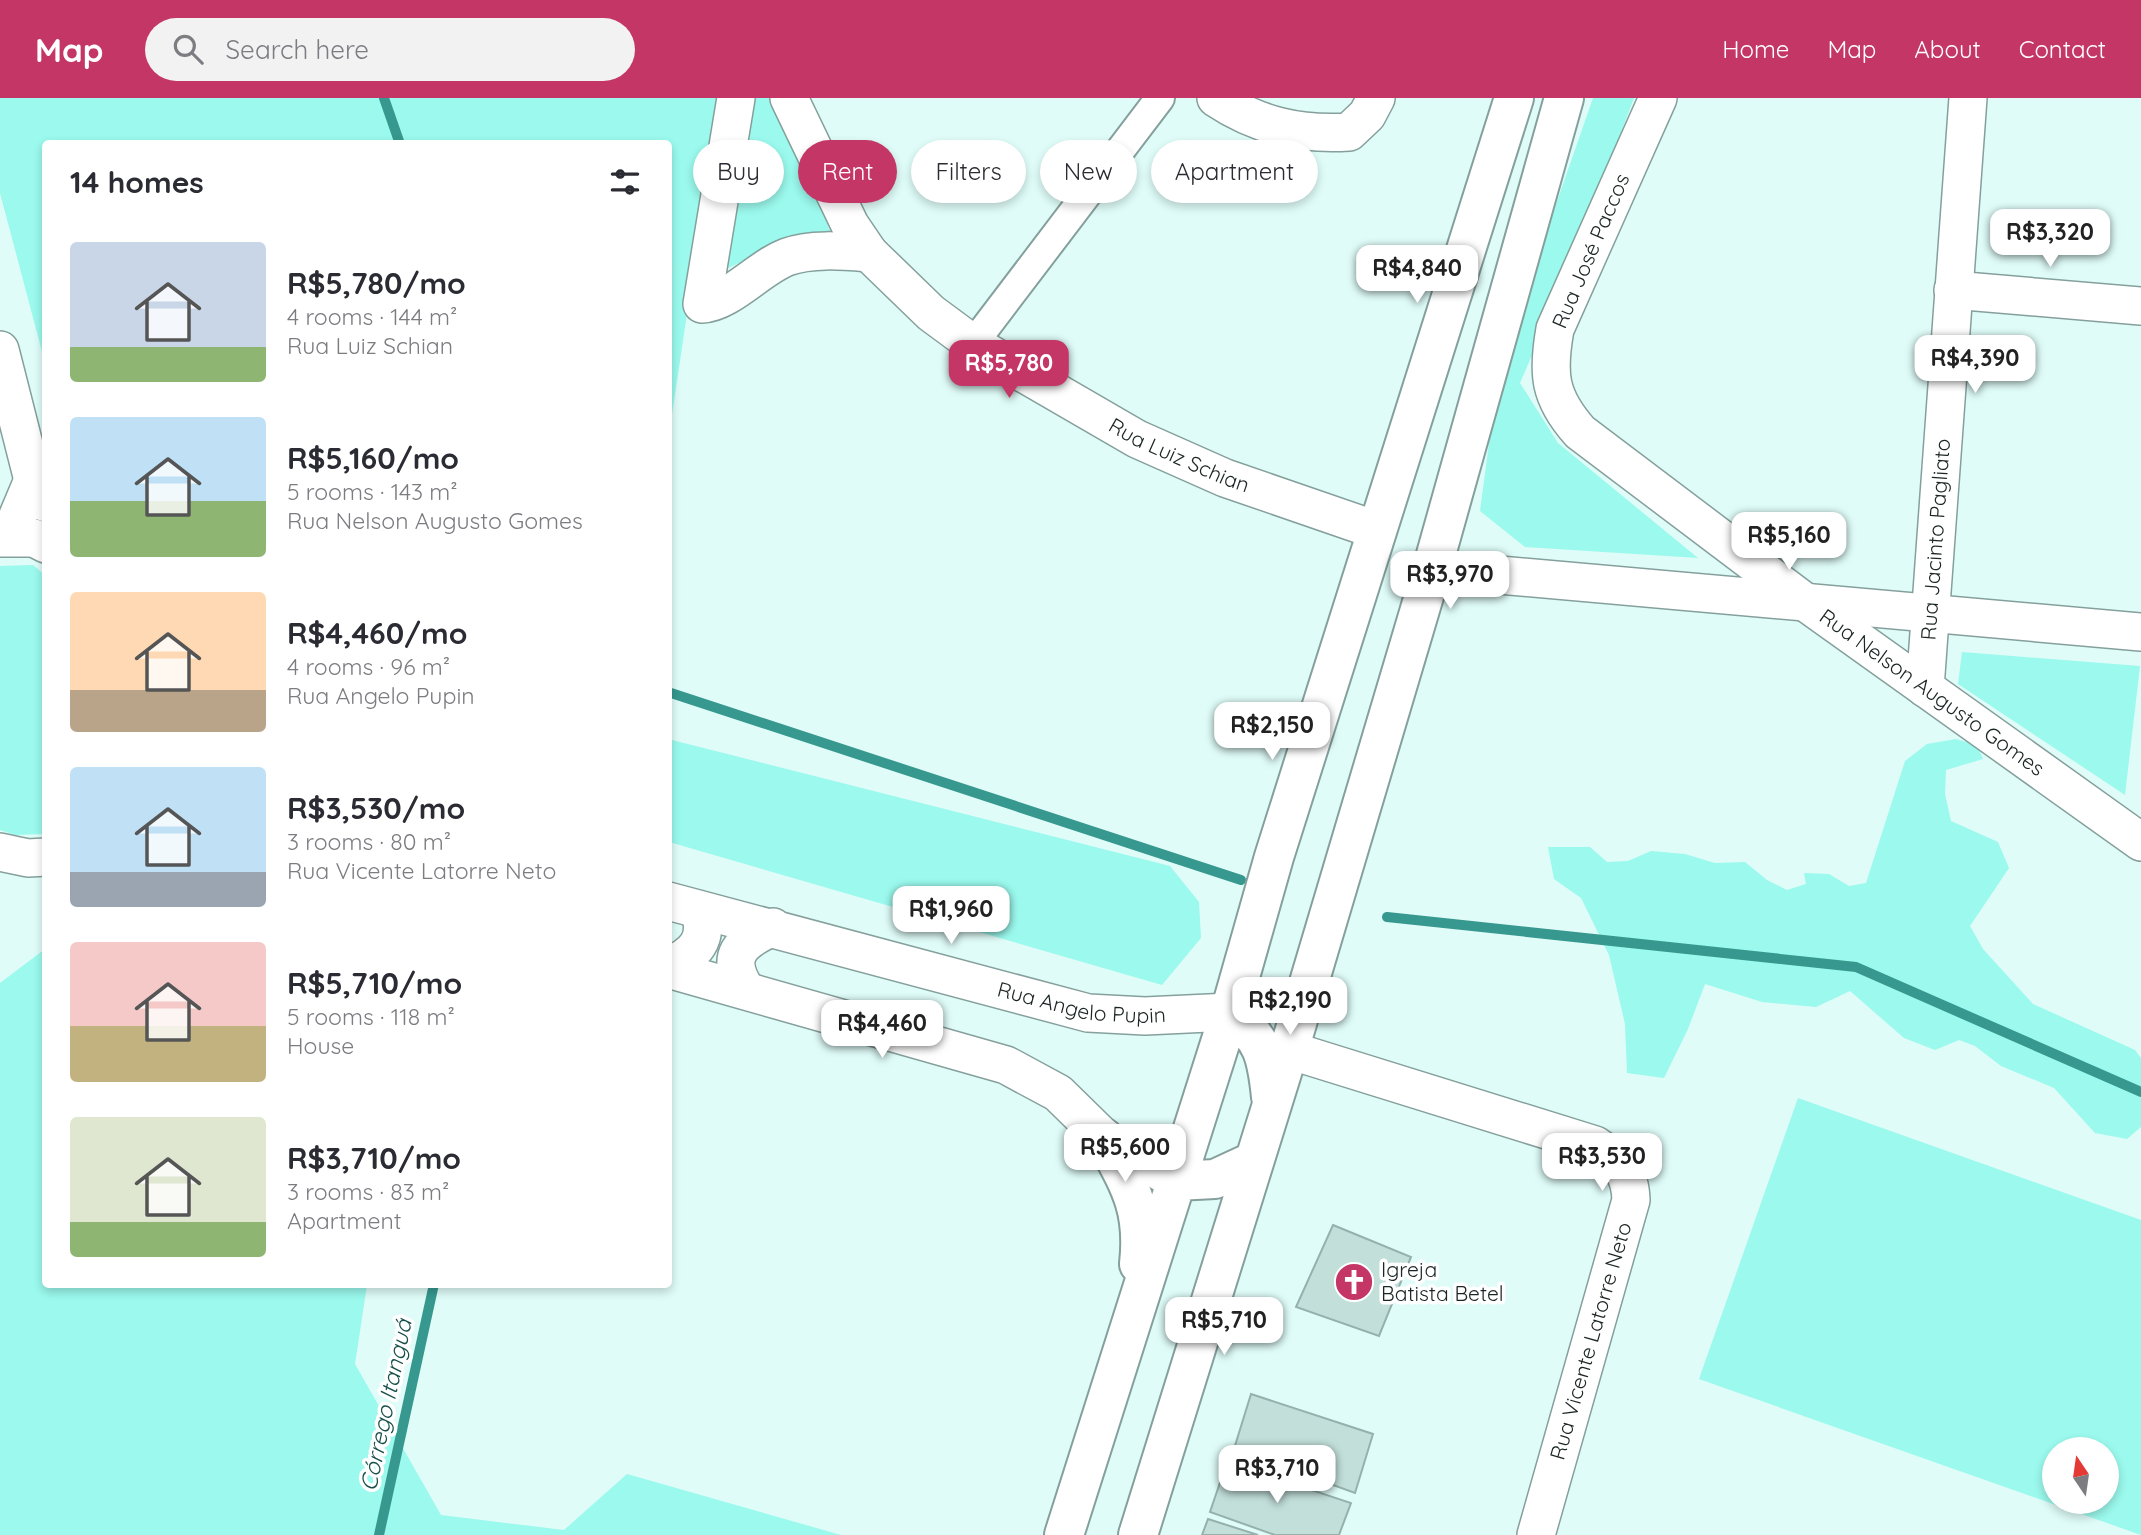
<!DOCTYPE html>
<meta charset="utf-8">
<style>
:root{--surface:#fff;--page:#f2f2f3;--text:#2b2b33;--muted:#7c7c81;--accent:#c43665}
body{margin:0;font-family:Quicksand,sans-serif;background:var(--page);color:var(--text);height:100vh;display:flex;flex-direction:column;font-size:26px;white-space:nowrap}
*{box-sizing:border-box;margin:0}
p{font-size:23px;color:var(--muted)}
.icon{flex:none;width:38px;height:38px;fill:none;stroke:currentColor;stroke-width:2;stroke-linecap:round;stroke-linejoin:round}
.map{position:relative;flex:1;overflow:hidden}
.panel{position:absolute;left:42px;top:42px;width:630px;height:1148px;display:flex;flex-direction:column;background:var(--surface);border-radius:7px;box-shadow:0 4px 10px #0003}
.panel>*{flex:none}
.top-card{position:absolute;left:693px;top:42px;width:665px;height:63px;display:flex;gap:14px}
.needle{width:46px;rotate:347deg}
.buttons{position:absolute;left:2042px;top:1339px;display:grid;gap:14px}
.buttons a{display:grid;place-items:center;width:77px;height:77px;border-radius:50%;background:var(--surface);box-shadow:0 4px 10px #0003;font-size:35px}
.price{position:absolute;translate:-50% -60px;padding:0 16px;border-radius:14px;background:#fff;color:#222;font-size:23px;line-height:46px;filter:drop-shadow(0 2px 4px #0008)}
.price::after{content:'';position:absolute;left:50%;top:42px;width:21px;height:16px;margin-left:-10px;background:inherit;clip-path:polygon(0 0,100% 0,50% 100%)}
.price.on{background:var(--accent);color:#fff}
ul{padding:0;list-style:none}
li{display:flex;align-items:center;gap:21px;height:175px;padding:0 28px}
li span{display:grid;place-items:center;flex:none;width:196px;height:140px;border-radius:7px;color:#555}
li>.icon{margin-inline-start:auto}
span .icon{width:84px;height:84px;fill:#fffc;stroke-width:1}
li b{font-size:30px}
h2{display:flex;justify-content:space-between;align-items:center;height:84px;padding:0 28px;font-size:30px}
.pill{padding:0 24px;border-radius:32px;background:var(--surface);box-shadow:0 4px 10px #0003;font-size:24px;line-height:63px}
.pill.on{background:var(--accent);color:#fff}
header{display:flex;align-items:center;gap:42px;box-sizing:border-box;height:98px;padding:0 35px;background:var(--accent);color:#fff}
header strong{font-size:33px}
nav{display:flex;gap:38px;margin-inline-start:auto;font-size:24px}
.search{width:490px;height:63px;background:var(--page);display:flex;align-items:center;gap:18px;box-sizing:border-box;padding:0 24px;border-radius:38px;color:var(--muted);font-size:26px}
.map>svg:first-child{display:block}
.green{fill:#9bf9ed;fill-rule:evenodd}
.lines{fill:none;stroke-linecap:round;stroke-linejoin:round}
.stream{stroke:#36988e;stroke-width:10}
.building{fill:#c2dfda;stroke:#96b1ad;stroke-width:2}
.pedestrian-casing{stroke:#85a09c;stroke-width:32}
.minor-casing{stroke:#85a09c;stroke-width:40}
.secondary-casing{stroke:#85a09c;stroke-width:42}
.pedestrian{stroke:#fff;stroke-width:28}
.minor{stroke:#fff;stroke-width:37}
.secondary{stroke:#fff;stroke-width:38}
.labels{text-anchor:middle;stroke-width:7;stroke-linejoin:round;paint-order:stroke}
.street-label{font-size:21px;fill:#1b2524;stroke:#fff}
.poi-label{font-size:21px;fill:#1b2524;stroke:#fff;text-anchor:start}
.water-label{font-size:23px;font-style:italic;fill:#164f49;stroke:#fff}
</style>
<header>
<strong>Map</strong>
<div class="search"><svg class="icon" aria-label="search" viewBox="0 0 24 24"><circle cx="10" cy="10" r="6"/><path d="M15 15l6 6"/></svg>Search here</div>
<nav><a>Home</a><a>Map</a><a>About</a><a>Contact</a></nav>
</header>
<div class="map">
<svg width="2141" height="1437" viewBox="0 0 2141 1437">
<rect width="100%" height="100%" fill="#dffcf8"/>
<path class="green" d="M 0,0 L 719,0 L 669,337 L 668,46 L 46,46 L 45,265 L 0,95 Z
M 747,0 L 773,0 L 835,144 L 789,142 L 715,176 Z
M 1593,0 L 1634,0 L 1568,174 L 1520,285 L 1558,345 L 1698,460 L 1525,449 L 1480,413 L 1499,270 Z
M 33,467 L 46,478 L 45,736 L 15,737 L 0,732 L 0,468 Z
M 1962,554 L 2140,568 L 2125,697 L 1958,586 Z
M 668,641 L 1170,768 L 1199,804 L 1201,840 L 1162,887 L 669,744 Z
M 1956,641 L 1977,647 L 1983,661 L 1946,672 L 1945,696 L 1951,723 L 1998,744 L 2009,770 L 1970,828 L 1983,851 L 2033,906 L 2135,952 L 2141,960 L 2141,1029 L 2127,1041 L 2095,1035 L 2054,990 L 2001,968 L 1975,948 L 1959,942 L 1935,952 L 1904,940 L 1850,893 L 1816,909 L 1762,904 L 1705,886 L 1688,931 L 1664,980 L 1627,975 L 1625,926 L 1609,857 L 1581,800 L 1554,781 L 1548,749 L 1590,749 L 1607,764 L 1628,763 L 1651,753 L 1685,756 L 1715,765 L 1745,764 L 1767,782 L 1787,792 L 1806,786 L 1804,775 L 1829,776 L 1849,788 L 1866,785 L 1905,663 L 1927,646 Z
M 45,851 L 46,1186 L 367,1187 L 355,1266 L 441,1417 L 564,1432 L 627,1376 L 841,1437 L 0,1437 L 0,885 Z
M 1798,1000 L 2141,1122 L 2141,1437 L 1699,1281 ZM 2054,1351 L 2107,1351 L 2107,1404 L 2054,1404 Z"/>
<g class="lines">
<path class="stream" d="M 384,0 L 400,46
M 668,594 L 1241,782
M 1387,819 L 1856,869 L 2141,994
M 379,1437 L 434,1186"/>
</g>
<path class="building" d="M 1333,1127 L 1411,1159 L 1379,1238 L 1296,1209 Z
M 1251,1296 L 1373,1336 L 1355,1395 L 1234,1351 Z
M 1227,1364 L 1351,1405 L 1339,1437 L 1275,1437 L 1210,1414 Z
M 1208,1421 L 1258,1437 L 1202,1437 Z"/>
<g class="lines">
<g class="pedestrian-casing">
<path id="pedestrian" d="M 973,246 L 1160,0"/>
</g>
<g class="minor-casing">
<g id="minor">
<path d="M 736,0 L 702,206 C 729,205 760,169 787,159 C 811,150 844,153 869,155"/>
<path id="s1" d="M 789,0 L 850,127 L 869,155 L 931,215 L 973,246 L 1137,341 L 1225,380 L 1376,432"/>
<path d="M 1216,0 C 1258,28 1300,37 1349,34 L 1367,17 L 1376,0"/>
<path id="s2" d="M 1658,0 L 1555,231 C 1547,276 1549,299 1580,334 L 1805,504 L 2141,744"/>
<path d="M 1953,192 L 2141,208"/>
<path d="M 0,252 L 33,382"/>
<path d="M 0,435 L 9,439 L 33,382 L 46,405"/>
<path d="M 0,440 L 34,440 L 46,446"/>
<path d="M 1432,471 L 2141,534"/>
<path id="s3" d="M 1925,590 L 1968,0"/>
<path d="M 0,754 L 28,760 L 46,759"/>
<path id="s4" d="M 668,803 L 1088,915 L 1145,918 L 1230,914"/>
<path d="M 668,868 C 695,857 710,841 699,812"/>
<path d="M 668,871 L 1006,967 L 1058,995 L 1104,1040 L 1176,1083"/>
<path d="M 746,892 C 724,858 740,844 773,829"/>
<path d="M 1289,952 L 1595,1047 C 1618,1062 1630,1073 1631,1102 L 1536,1437"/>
</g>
</g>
<g class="secondary-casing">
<path id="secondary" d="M 1230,914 C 1263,940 1267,959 1271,999
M 1104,1040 C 1130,1088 1145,1111 1139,1166
M 1176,1083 L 1215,1081 L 1254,1063
M 1064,1437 L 1230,914 L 1274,759 L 1514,0
M 1138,1437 L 1289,952 L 1432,471 L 1564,0"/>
</g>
<use href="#pedestrian" class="pedestrian"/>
<use href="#minor" class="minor"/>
<use href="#secondary" class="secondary"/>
</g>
<defs>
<g id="church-disc" transform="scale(2.0125)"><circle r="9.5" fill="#c43665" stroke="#fff"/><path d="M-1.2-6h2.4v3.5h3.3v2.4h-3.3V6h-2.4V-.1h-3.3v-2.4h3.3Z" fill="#fff"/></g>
</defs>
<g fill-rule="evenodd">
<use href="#church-disc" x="1354" y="1184"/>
</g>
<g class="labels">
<g class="street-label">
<text transform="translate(1591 153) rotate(-67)" y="7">Rua José Paccos</text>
<text dy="7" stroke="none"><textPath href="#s1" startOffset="548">Rua Luiz Schian</textPath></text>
<text dy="7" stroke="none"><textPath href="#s3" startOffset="149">Rua Jacinto Pagliato</textPath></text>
<text dy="7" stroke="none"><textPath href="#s2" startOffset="802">Rua Nelson Augusto Gomes</textPath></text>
<text dy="7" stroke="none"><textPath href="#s4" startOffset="427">Rua Angelo Pupin</textPath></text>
<text transform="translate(1591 1243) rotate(-74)" y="7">Rua Vicente Latorre Neto</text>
</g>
<g class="poi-label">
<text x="1381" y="1179">Igreja<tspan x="1381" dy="24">Batista Betel</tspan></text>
</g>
<g class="water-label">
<text transform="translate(386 1307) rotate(-78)" y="8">Córrego Itanguá</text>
</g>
</g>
</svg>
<div class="buttons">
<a><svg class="needle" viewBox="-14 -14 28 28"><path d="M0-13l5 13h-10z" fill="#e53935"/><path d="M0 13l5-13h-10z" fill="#7c7c81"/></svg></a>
</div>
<b class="price" style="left:2050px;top:171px">R$3,320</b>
<b class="price" style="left:1417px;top:207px">R$4,840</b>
<b class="price" style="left:1975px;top:297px">R$4,390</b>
<b class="price on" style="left:1009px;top:302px">R$5,780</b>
<b class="price" style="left:1789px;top:474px">R$5,160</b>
<b class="price" style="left:1450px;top:513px">R$3,970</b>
<b class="price" style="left:1272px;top:664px">R$2,150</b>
<b class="price" style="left:951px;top:848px">R$1,960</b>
<b class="price" style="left:1290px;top:939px">R$2,190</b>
<b class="price" style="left:882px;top:962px">R$4,460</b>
<b class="price" style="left:1125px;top:1086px">R$5,600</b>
<b class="price" style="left:1602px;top:1095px">R$3,530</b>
<b class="price" style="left:1224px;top:1259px">R$5,710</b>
<b class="price" style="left:1277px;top:1407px">R$3,710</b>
<div class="top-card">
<a class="pill">Buy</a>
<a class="pill on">Rent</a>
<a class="pill">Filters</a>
<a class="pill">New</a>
<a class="pill">Apartment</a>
</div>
<section class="panel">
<h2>14 homes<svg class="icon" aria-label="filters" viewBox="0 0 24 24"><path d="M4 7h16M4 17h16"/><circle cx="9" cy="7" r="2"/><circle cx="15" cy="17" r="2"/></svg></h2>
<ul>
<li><span style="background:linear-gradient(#c9d6e8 75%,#8fb573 0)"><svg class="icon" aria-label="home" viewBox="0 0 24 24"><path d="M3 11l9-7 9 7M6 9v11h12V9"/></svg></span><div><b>R$5,780/mo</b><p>4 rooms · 144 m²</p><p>Rua Luiz Schian</p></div></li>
<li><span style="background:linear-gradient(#bfe0f5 60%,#8fb573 0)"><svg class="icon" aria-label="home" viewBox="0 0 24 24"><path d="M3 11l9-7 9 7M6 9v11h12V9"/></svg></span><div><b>R$5,160/mo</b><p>5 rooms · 143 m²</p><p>Rua Nelson Augusto Gomes</p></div></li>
<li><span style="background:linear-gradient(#ffd9b3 70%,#b9a48a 0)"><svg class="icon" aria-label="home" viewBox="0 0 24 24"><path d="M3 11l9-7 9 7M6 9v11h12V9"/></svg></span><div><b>R$4,460/mo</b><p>4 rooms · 96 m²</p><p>Rua Angelo Pupin</p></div></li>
<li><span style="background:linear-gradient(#bfe0f5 75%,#9aa5b1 0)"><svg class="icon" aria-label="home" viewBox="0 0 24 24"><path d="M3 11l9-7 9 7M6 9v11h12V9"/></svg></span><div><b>R$3,530/mo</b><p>3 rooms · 80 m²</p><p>Rua Vicente Latorre Neto</p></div></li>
<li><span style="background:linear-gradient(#f6c9c9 60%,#c2b280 0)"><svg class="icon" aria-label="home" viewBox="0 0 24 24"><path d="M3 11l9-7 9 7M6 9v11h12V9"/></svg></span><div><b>R$5,710/mo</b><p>5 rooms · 118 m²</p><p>House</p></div></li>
<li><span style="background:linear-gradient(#dfe7d0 75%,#8fb573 0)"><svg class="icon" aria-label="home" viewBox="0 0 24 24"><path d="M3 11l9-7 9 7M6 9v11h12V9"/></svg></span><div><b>R$3,710/mo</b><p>3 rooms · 83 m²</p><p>Apartment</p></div></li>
</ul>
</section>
</div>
